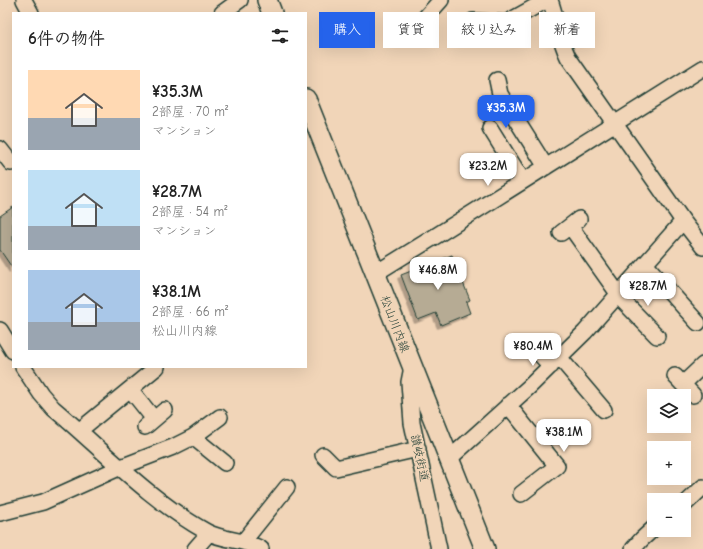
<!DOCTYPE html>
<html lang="ja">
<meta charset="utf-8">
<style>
:root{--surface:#fff;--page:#f6f6f6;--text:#222;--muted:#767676;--accent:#2563eb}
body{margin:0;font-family:"Comic Neue","Klee One",sans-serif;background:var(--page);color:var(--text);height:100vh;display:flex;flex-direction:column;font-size:15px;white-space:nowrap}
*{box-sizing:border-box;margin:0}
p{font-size:13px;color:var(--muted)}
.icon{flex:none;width:22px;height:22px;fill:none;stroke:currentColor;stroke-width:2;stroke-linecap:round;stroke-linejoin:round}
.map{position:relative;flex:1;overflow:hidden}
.side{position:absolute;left:12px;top:12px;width:295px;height:356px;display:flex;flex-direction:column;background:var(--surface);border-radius:0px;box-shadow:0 4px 16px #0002}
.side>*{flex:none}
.banner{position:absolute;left:319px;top:12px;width:324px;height:36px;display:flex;gap:8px}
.buttons{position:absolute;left:647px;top:389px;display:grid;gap:8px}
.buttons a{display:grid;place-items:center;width:44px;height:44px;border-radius:0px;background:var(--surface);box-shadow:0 4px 16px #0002;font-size:20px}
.price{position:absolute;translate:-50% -34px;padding:0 9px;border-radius:8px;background:#fff;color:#222;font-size:13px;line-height:26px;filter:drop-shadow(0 1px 2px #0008)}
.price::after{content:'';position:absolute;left:50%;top:24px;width:12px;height:9px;margin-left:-6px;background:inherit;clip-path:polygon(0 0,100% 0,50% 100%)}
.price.active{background:var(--accent);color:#fff}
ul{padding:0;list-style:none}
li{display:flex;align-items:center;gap:12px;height:100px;padding:0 16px}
li span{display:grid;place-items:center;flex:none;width:112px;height:80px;border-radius:0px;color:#555}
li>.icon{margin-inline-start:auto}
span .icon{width:48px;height:48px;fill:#fffc;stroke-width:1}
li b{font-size:17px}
h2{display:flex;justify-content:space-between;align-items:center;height:48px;padding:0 16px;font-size:17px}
.chip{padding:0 14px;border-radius:0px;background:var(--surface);box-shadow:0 4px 16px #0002;font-size:14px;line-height:36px}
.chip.active{background:var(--accent);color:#fff}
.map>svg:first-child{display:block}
.building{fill:#b6ab94;stroke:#1f3d34;filter:url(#shadow)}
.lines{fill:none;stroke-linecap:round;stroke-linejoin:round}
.minor-casing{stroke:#1f3d34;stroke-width:18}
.major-casing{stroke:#1f3d34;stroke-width:22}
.minor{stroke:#f1d5b8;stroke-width:15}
.major{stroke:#f1d5b8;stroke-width:19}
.labels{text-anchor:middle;stroke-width:3.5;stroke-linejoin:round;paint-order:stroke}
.street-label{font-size:12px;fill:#1f3d34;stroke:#f1d5b8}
</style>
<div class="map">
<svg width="703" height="549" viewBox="0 0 703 549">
<defs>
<filter id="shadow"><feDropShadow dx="-3.5" dy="3.5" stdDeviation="0" flood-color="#0004"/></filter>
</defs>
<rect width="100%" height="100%" fill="#f1d5b8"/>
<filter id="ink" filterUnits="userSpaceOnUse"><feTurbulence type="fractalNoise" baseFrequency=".025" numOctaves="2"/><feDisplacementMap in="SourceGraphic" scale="8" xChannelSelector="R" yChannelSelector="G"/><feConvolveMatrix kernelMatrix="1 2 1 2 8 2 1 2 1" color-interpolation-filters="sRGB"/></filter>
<g filter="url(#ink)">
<path class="building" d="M 13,207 L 13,269 L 0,250 L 0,216 Z
M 452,255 L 470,300 L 466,302 L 470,313 L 441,325 L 436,313 L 418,320 L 401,275 Z"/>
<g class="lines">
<g class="minor-casing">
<path id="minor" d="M 24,0 L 31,13
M 550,0 C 557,19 559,39 568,57 L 683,221 L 703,247
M 222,13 L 240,0
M 473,21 L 506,23 L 547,0
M 415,29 L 441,0
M 497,80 L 500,94 L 546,167
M 490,128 L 523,181
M 0,149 L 11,163
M 570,226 L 624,302 L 657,336
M 561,233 L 579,219
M 645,264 L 698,323
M 376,273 L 439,234 L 703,68
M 0,330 L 13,351
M 535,349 L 551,366
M 559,357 L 604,410
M 23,367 L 41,394 L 53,408 C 103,450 149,500 207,532 C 224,541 245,539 261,549
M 412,367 L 409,382 L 412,423 L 439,549
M 675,376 L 693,395
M 683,384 L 703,365
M 130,389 L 154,419
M 508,405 L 557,466 L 521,494
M 145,427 L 165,410
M 80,430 L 157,367
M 193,437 L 225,463
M 323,455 L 336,468 L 418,449
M 450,458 L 529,387 L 585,332 L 683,221
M 684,505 L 703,487
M 0,513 L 43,502 L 121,467 L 173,447 L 193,437 L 220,417
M 243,542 L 287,487
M 195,549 L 209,533
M 633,549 L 642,539 L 654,528"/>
</g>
<g class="major-casing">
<path id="major" d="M 267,0 L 272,13
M 306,99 L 485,549"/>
</g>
<use href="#minor" class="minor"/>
<use href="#major" class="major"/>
</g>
</g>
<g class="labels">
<g class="street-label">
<text transform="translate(395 324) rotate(69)" y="4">松山川内線</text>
<text transform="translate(420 458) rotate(78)" y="4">讃岐街道</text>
</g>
</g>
</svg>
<div class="buttons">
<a><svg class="icon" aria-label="layers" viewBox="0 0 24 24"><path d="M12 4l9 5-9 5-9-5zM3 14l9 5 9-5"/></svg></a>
<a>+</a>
<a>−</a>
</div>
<b class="price active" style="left:506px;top:129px">¥35.3M</b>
<b class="price" style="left:488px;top:187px">¥23.2M</b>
<b class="price" style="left:438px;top:291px">¥46.8M</b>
<b class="price" style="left:648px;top:307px">¥28.7M</b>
<b class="price" style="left:533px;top:367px">¥80.4M</b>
<b class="price" style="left:564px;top:453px">¥38.1M</b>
<div class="banner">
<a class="chip active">購入</a>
<a class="chip">賃貸</a>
<a class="chip">絞り込み</a>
<a class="chip">新着</a>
</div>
<section class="side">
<h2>6件の物件<svg class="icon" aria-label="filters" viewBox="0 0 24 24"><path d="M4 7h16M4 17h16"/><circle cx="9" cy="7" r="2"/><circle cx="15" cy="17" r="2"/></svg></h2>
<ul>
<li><span style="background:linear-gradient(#ffd9b3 60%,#9aa5b1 0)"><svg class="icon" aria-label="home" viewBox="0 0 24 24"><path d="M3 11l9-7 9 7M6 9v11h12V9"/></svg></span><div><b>¥35.3M</b><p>2部屋 · 70 m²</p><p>マンション</p></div></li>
<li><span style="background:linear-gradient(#bfe0f5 70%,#9aa5b1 0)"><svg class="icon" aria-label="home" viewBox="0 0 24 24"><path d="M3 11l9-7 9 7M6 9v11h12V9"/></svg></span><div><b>¥28.7M</b><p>2部屋 · 54 m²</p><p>マンション</p></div></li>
<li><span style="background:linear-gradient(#a9c7e8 65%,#9aa5b1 0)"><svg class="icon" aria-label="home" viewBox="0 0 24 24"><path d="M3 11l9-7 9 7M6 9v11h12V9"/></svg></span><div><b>¥38.1M</b><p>2部屋 · 66 m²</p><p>松山川内線</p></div></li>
</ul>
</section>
</div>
